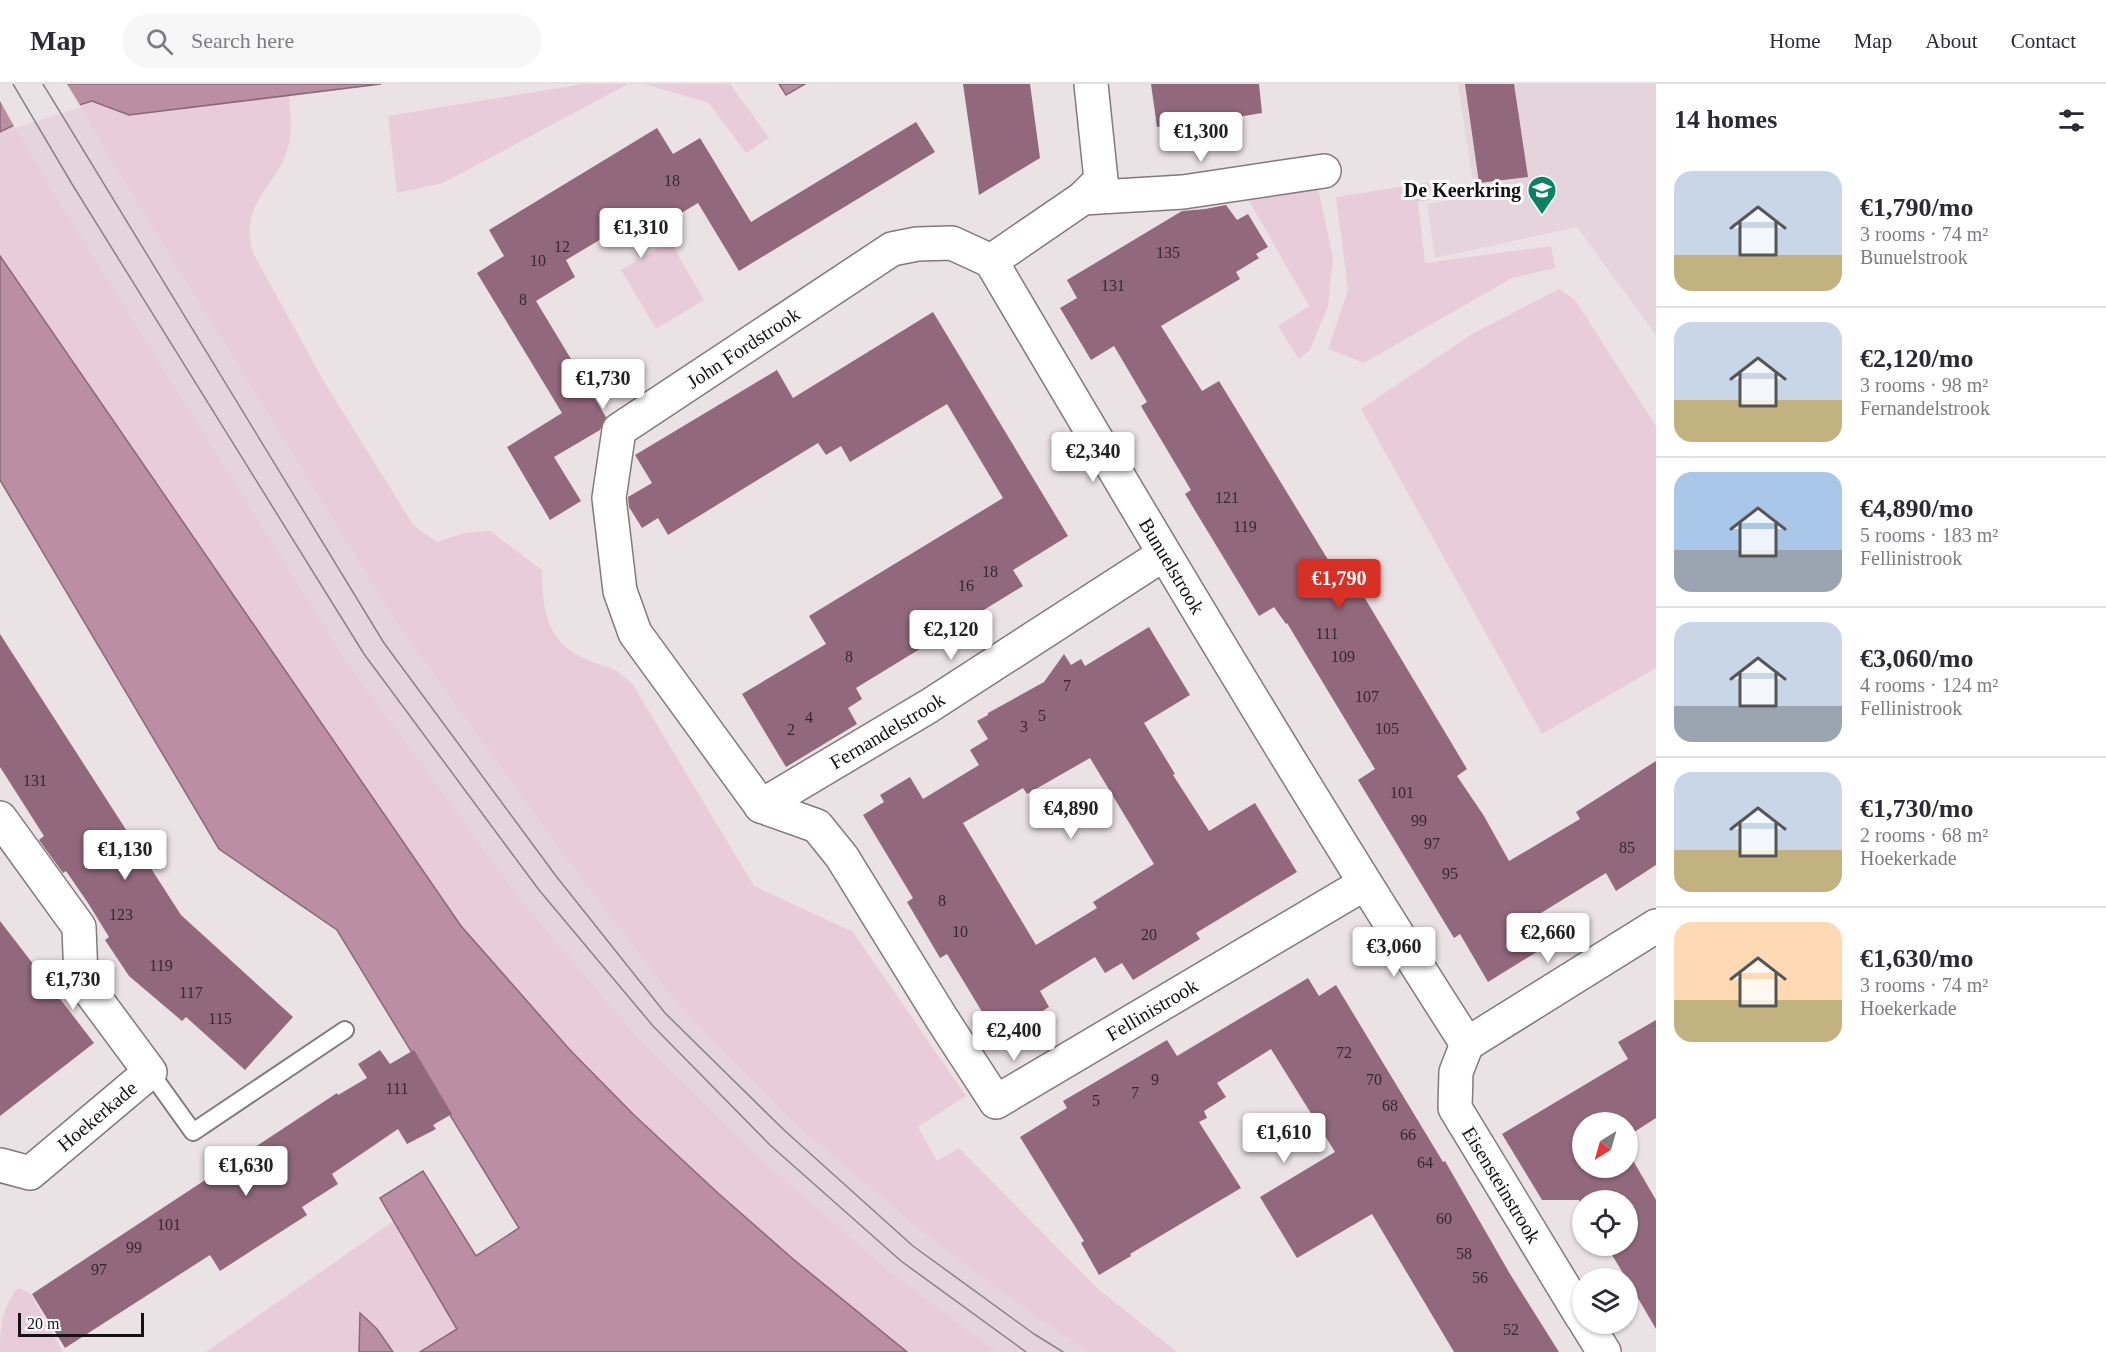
<!DOCTYPE html>
<meta charset="utf-8">
<style>
:root{--surface:#fff;--page:#f7f7f7;--text:#2b2b33;--muted:#7c7c81;--line:#e1e1e2;--accent:#d93025}
body{margin:0;font-family:"Times New Roman",serif;background:var(--page);color:var(--text);height:100vh;display:flex;flex-direction:column;font-size:22px;white-space:nowrap}
*{box-sizing:border-box;margin:0}
p{font-size:20px;color:var(--muted)}
.icon{flex:none;width:33px;height:33px;fill:none;stroke:currentColor;stroke-width:2;stroke-linecap:round;stroke-linejoin:round}
.map{position:relative;flex:1;overflow:hidden}
.sheet{display:flex;flex-direction:column;background:var(--surface);width:450px}
.sheet>*{flex:none}
.needle{width:39px;rotate:217deg}
.tools{position:absolute;left:1572px;top:1028px;display:grid;gap:12px}
.tools a{display:grid;place-items:center;width:66px;height:66px;border-radius:50%;background:var(--surface);box-shadow:0 2px 4px #0004;font-size:30px}
.scale{position:absolute;left:18px;bottom:15px;width:126px;box-sizing:border-box;padding-left:6px;border:3px solid #151214;border-top:0;font-size:16px;line-height:21px;white-space:nowrap;color:#151214;-webkit-text-stroke:4px #fff;paint-order:stroke}
.price{position:absolute;translate:-50% -51px;padding:0 14px;border-radius:6px;background:#fff;color:#222;font-size:20px;line-height:39px;filter:drop-shadow(0 2px 3px #0008)}
.price::after{content:'';position:absolute;left:50%;top:36px;width:18px;height:14px;margin-left:-9px;background:inherit;clip-path:polygon(0 0,100% 0,50% 100%)}
.price.current{background:var(--accent);color:#fff}
ul{padding:0;list-style:none}
li{display:flex;align-items:center;gap:18px;height:150px;padding:0 18px}
li+li{border-top:2px solid var(--line)}
li span{display:grid;place-items:center;flex:none;width:168px;height:120px;border-radius:18px;color:#555}
li>.icon{margin-inline-start:auto}
span .icon{width:72px;height:72px;fill:#fffc;stroke-width:1}
li b{font-size:26px}
h2{display:flex;justify-content:space-between;align-items:center;height:72px;padding:0 18px;font-size:26px}
header{display:flex;align-items:center;gap:36px;box-sizing:border-box;height:84px;padding:0 30px;background:var(--surface);border-bottom:2px solid var(--line)}
header strong{font-size:28px}
nav{display:flex;gap:33px;margin-inline-start:auto;font-size:21px}
.search{width:420px;height:54px;background:var(--page);display:flex;align-items:center;gap:15px;box-sizing:border-box;padding:0 21px;border-radius:33px;color:var(--muted);font-size:22px}
main{display:flex;flex:1;min-height:0}
.map>svg:first-child{display:block}
.built{fill:#e5d4db}
.green{fill:#e9ccd9}
.water{fill:#bb8ea3;stroke:#896978;stroke-width:1.5}
.pier{fill:#ebe2e6}
.building{fill:#92687c;fill-rule:evenodd}
.lines{fill:none;stroke-linecap:round;stroke-linejoin:round}
.lane-casing{stroke:#82797d;stroke-width:20}
.street-casing{stroke:#82797d;stroke-width:36}
.lane{stroke:#fff;stroke-width:16}
.street{stroke:#fff;stroke-width:33}
.tram{stroke:#888285;stroke-width:1.5}
.labels{text-anchor:middle;stroke-width:6;stroke-linejoin:round;paint-order:stroke}
.number-label{font-size:16px;fill:#34282e}
.poi-label{font-size:20px;font-weight:bold;fill:#151214;stroke:#fff;text-anchor:end}
.street-label{font-size:20px;fill:#151214;stroke:#fff}
</style>
<header>
<strong>Map</strong>
<div class="search"><svg class="icon" aria-label="search" viewBox="0 0 24 24"><circle cx="10" cy="10" r="6"/><path d="M15 15l6 6"/></svg>Search here</div>
<nav><a>Home</a><a>Map</a><a>About</a><a>Contact</a></nav>
</header>
<main>
<div class="map">
<svg width="1656" height="1268" viewBox="0 0 1656 1268">
<rect width="100%" height="100%" fill="#ebe2e6"/>
<path class="built" d="M 0,0 L 67,0 L 112,77 L 401,545 L 570,779 L 677,919 L 793,1038 L 921,1147 L 1042,1237 L 1090,1268 L 997,1268 L 889,1187 L 759,1073 L 637,953 L 520,815 L 346,577 L 54,110 L 0,17 Z
M 1458,0 L 1656,0 L 1656,251 L 1577,143 L 1435,174 L 1427,120 L 1475,112 Z"/>
<path class="green" d="M 583,0 L 628,0 L 443,99 L 397,109 L 388,32 Z
M 644,0 L 730,0 L 769,54 L 746,69 L 709,19 Z
M 289,12 C 290,29 293,46 288,63 C 277,105 239,115 253,169 L 323,296 L 414,442 L 437,458 L 464,449 L 490,447 L 542,486 C 543,527 545,558 588,576 C 596,580 606,582 615,586 C 621,589 627,596 633,601 L 754,802 L 853,848 L 966,1012 L 918,1043 L 937,1077 L 959,1064 L 1097,1204 L 1177,1268 L 1090,1268 L 1042,1237 L 921,1147 L 793,1038 L 677,919 L 570,779 L 401,545 L 112,77 L 79,20 L 92,17 L 129,31 Z
M 14,41 L 54,110 L 346,577 L 520,815 L 637,953 L 759,1073 L 889,1187 L 997,1268 L 907,1268 L 793,1175 L 719,1110 L 634,1031 L 570,966 L 509,898 L 461,842 L 0,172 L 0,48 Z
M 1316,96 L 1333,173 L 1328,222 L 1310,266 L 1299,275 L 1278,242 L 1309,222 L 1244,108 Z
M 1445,96 L 1448,112 L 1418,118 L 1425,179 L 1551,162 L 1555,184 L 1512,194 L 1364,279 L 1328,265 L 1348,206 L 1336,113 Z
M 670,157 L 704,216 L 656,245 L 621,186 Z
M 1559,205 L 1575,216 L 1656,342 L 1656,584 L 1542,650 L 1361,325 L 1472,250 Z
M 394,1137 L 457,1246 L 420,1268 L 393,1268 L 378,1245 L 360,1230 L 359,1268 L 206,1268 Z
M 18,1204 L 30,1209 L 63,1268 L 0,1268 C 0,1243 2,1223 18,1204 Z"/>
<path class="water" d="M 0,0 L 381,0 L 129,31 L 92,17 L 14,41 L 0,48 Z
M 779,0 L 805,0 L 786,11 Z
M 0,172 L 461,842 L 570,966 L 634,1031 L 719,1110 L 793,1175 L 907,1268 L 420,1268 L 457,1245 L 380,1114 L 423,1087 L 476,1172 L 519,1144 L 337,846 L 219,765 L 0,396 Z
M 360,1229 L 377,1245 L 393,1268 L 359,1268 Z"/>
<path class="pier" d="M 0,0 L 67,0 L 81,23 L 15,44 L 0,17 Z"/>
<path class="building" d="M 963,0 L 1030,0 L 1040,74 L 979,111 Z
M 1151,0 L 1259,0 L 1262,29 L 1226,35 L 1157,43 Z
M 1465,0 L 1514,0 L 1528,93 L 1479,99 Z
M 916,38 L 935,68 L 739,187 L 698,119 L 658,143 L 648,127 L 566,176 L 575,193 L 536,217 L 606,333 L 600,346 L 554,373 L 581,417 L 550,436 L 507,363 L 562,329 L 477,189 L 504,172 L 489,146 L 657,44 L 673,70 L 700,54 L 751,138 Z
M 1226,121 L 1237,136 L 1248,130 L 1268,163 L 1256,170 L 1259,174 L 1236,188 L 1240,195 L 1161,242 L 1202,307 L 1219,297 L 1344,502 L 1354,496 L 1467,685 L 1457,692 L 1484,732 L 1509,777 L 1580,735 L 1576,728 L 1656,677 L 1656,781 L 1616,807 L 1606,789 L 1541,829 L 1548,840 L 1531,851 L 1540,866 L 1488,898 L 1460,850 L 1454,854 L 1358,696 L 1375,685 L 1287,539 L 1286,540 L 1274,523 L 1259,532 L 1185,410 L 1191,406 L 1141,322 L 1147,318 L 1114,262 L 1091,276 L 1060,224 L 1077,214 L 1067,196 L 1182,127 L 1205,125 Z
M 933,228 L 1068,452 L 1013,486 L 1023,502 L 856,604 L 862,615 L 848,624 L 857,640 L 786,683 L 742,610 L 826,560 L 809,532 L 1003,414 L 947,320 L 850,378 L 841,362 L 826,371 L 818,359 L 668,451 L 658,434 L 642,444 L 629,423 L 628,413 L 652,399 L 635,371 L 777,286 L 793,314 Z
M 1149,543 L 1190,611 L 1144,639 L 1175,690 L 1173,691 L 1209,747 L 1255,719 L 1297,788 L 1196,849 L 1200,855 L 1133,896 L 1122,879 L 1105,889 L 1095,873 L 1040,907 L 1049,923 L 998,954 L 947,870 L 940,874 L 907,818 L 913,814 L 863,731 L 884,718 L 880,711 L 910,693 L 923,715 L 979,681 L 970,666 L 988,655 L 977,637 L 988,631 L 988,629 L 1044,598 L 1064,570 L 1071,581 L 1081,575 L 1085,582 ZM 1090,674 L 1154,780 L 1093,818 L 1097,824 L 1036,861 L 963,739 L 1023,704 L 1027,710 Z
M 0,550 L 181,831 L 293,933 L 245,986 L 186,933 L 182,937 L 129,892 L 105,856 L 109,853 L 88,819 L 66,787 L 63,789 L 39,756 L 44,752 L 0,683 Z
M 0,837 L 94,959 L 0,1032 Z
M 1308,894 L 1319,912 L 1336,901 L 1443,1078 L 1445,1077 L 1510,1190 L 1559,1268 L 1454,1268 L 1372,1130 L 1297,1174 L 1260,1113 L 1335,1068 L 1271,965 L 1217,999 L 1226,1013 L 1204,1027 L 1207,1034 L 1199,1038 L 1241,1104 L 1130,1170 L 1131,1172 L 1099,1191 L 1081,1159 L 1084,1157 L 1020,1053 L 1067,1024 L 1063,1017 L 1167,956 L 1177,972 Z
M 1656,936 L 1656,1034 L 1628,1052 L 1628,1038 L 1582,1038 L 1582,1083 L 1628,1083 L 1628,1068 L 1656,1116 L 1656,1245 L 1628,1197 L 1628,1194 L 1626,1194 L 1606,1161 L 1628,1161 L 1628,1116 L 1582,1116 L 1582,1122 L 1579,1116 L 1542,1116 L 1502,1050 L 1628,975 L 1618,958 Z
M 380,966 L 390,980 L 414,966 L 452,1030 L 433,1041 L 436,1045 L 407,1060 L 398,1045 L 332,1090 L 338,1100 L 302,1123 L 307,1131 L 220,1187 L 210,1171 L 65,1264 L 32,1210 L 337,1009 L 338,1011 L 367,994 L 358,980 Z"/>
<g class="lines">
<g class="lane-casing">
<path id="lane" d="M 150,988 L 193,1048 L 345,946"/>
</g>
<g class="street-casing">
<g id="street">
<path id="s1" d="M 1091,0 L 1101,96 L 1083,114 L 991,177 C 1146,440 1302,703 1467,960"/>
<path d="M 1083,114 L 1183,108 L 1324,87"/>
<path id="s2" d="M 761,722 L 635,549 L 620,507 L 609,414 L 619,346 L 892,165 L 917,160 L 952,159 L 991,177"/>
<path id="s3" d="M 761,722 L 817,742 L 842,773 L 942,935 L 996,1018 L 1364,800"/>
<path id="s4" d="M 761,722 L 929,622 L 1164,470"/>
<path d="M 0,734 L 79,843 L 81,895 L 150,988 L 30,1089 L 0,1081"/>
<path id="s5" d="M 1467,960 L 1456,988 L 1455,1024 L 1582,1233"/>
<path d="M 1467,960 L 1656,842"/>
<path d="M 1586,1239 L 1604,1268"/>
</g>
</g>
<use href="#lane" class="lane"/>
<use href="#street" class="street"/>
<path class="tram" d="M 13,0 L 72,100 L 364,570 L 539,806 L 653,942 L 770,1061 L 901,1177 L 1026,1268
M 43,0 L 384,559 L 556,792 L 665,929 L 784,1046 L 913,1162 L 1034,1250 L 1063,1268"/>
</g>
<defs>
<g id="school-pin" transform="scale(1.5)"><path d="M0 17L-7.5 6A9.5 9.5 0 1 1 7.5 6Z" fill="#068364" stroke="#fff"/><path d="M0-5L7-2L0 1L-7-2ZM-4 1L0 2.5L4 1V4Q0 6-4 4Z" fill="#fff"/></g>
</defs>
<g fill-rule="evenodd">
<use href="#school-pin" x="1542" y="106"/>
</g>
<g class="labels">
<g class="number-label">
<text x="672" y="102">18</text>
<text x="562" y="168">12</text>
<text x="1168" y="174">135</text>
<text x="538" y="182">10</text>
<text x="1113" y="207">131</text>
<text x="523" y="221">8</text>
<text x="1227" y="419">121</text>
<text x="1245" y="448">119</text>
<text x="990" y="493">18</text>
<text x="966" y="507">16</text>
<text x="1327" y="555">111</text>
<text x="849" y="578">8</text>
<text x="1343" y="578">109</text>
<text x="1067" y="607">7</text>
<text x="1367" y="618">107</text>
<text x="1042" y="637">5</text>
<text x="809" y="639">4</text>
<text x="1024" y="648">3</text>
<text x="1387" y="650">105</text>
<text x="791" y="651">2</text>
<text x="35" y="702">131</text>
<text x="1402" y="714">101</text>
<text x="1419" y="742">99</text>
<text x="1432" y="765">97</text>
<text x="1627" y="769">85</text>
<text x="1450" y="795">95</text>
<text x="942" y="822">8</text>
<text x="121" y="836">123</text>
<text x="960" y="853">10</text>
<text x="1149" y="856">20</text>
<text x="161" y="887">119</text>
<text x="191" y="914">117</text>
<text x="220" y="940">115</text>
<text x="1344" y="974">72</text>
<text x="1155" y="1001">9</text>
<text x="1374" y="1001">70</text>
<text x="397" y="1010">111</text>
<text x="1135" y="1014">7</text>
<text x="1096" y="1022">5</text>
<text x="1390" y="1027">68</text>
<text x="1408" y="1056">66</text>
<text x="1425" y="1084">64</text>
<text x="1444" y="1140">60</text>
<text x="169" y="1146">101</text>
<text x="134" y="1169">99</text>
<text x="1464" y="1175">58</text>
<text x="99" y="1191">97</text>
<text x="1480" y="1199">56</text>
<text x="1511" y="1251">52</text>
</g>
<g class="poi-label">
<text x="1521" y="113">De Keerkring</text>
</g>
<g class="street-label">
<text dy="7" stroke="none"><textPath href="#s2" startOffset="570">John Fordstrook</textPath></text>
<text dy="7" stroke="none"><textPath href="#s1" startOffset="588">Bunuelstrook</textPath></text>
<text dy="7" stroke="none"><textPath href="#s4" startOffset="147">Fernandelstrook</textPath></text>
<text dy="7" stroke="none"><textPath href="#s3" startOffset="570">Fellinistrook</textPath></text>
<text transform="translate(97 1032) rotate(-40)" y="7">Hoekerkade</text>
<text dy="7" stroke="none"><textPath href="#s5" startOffset="156">Eisensteinstrook</textPath></text>
</g>
</g>
</svg>
<div class="tools">
<a><svg class="needle" viewBox="-14 -14 28 28"><path d="M0-13l5 13h-10z" fill="#e53935"/><path d="M0 13l5-13h-10z" fill="#7c7c81"/></svg></a>
<a><svg class="icon" aria-label="locate" viewBox="0 0 24 24"><circle cx="12" cy="12" r="6"/><path d="M12 2v4M12 18v4M2 12h4M18 12h4"/></svg></a>
<a><svg class="icon" aria-label="layers" viewBox="0 0 24 24"><path d="M12 4l9 5-9 5-9-5zM3 14l9 5 9-5"/></svg></a>
</div>
<div class="scale">20 m</div>
<b class="price" style="left:1201px;top:79px">€1,300</b>
<b class="price" style="left:641px;top:175px">€1,310</b>
<b class="price" style="left:603px;top:326px">€1,730</b>
<b class="price" style="left:1093px;top:399px">€2,340</b>
<b class="price current" style="left:1339px;top:526px">€1,790</b>
<b class="price" style="left:951px;top:577px">€2,120</b>
<b class="price" style="left:1071px;top:756px">€4,890</b>
<b class="price" style="left:125px;top:797px">€1,130</b>
<b class="price" style="left:1548px;top:880px">€2,660</b>
<b class="price" style="left:1394px;top:894px">€3,060</b>
<b class="price" style="left:73px;top:927px">€1,730</b>
<b class="price" style="left:1014px;top:978px">€2,400</b>
<b class="price" style="left:1284px;top:1080px">€1,610</b>
<b class="price" style="left:246px;top:1113px">€1,630</b>
</div>
<section class="sheet">
<h2>14 homes<svg class="icon" aria-label="filters" viewBox="0 0 24 24"><path d="M4 7h16M4 17h16"/><circle cx="9" cy="7" r="2"/><circle cx="15" cy="17" r="2"/></svg></h2>
<ul>
<li><span style="background:linear-gradient(#c9d6e8 70%,#c2b280 0)"><svg class="icon" aria-label="home" viewBox="0 0 24 24"><path d="M3 11l9-7 9 7M6 9v11h12V9"/></svg></span><div><b>€1,790/mo</b><p>3 rooms · 74 m²</p><p>Bunuelstrook</p></div></li>
<li><span style="background:linear-gradient(#c9d6e8 65%,#c2b280 0)"><svg class="icon" aria-label="home" viewBox="0 0 24 24"><path d="M3 11l9-7 9 7M6 9v11h12V9"/></svg></span><div><b>€2,120/mo</b><p>3 rooms · 98 m²</p><p>Fernandelstrook</p></div></li>
<li><span style="background:linear-gradient(#a9c7e8 65%,#9aa5b1 0)"><svg class="icon" aria-label="home" viewBox="0 0 24 24"><path d="M3 11l9-7 9 7M6 9v11h12V9"/></svg></span><div><b>€4,890/mo</b><p>5 rooms · 183 m²</p><p>Fellinistrook</p></div></li>
<li><span style="background:linear-gradient(#c9d6e8 70%,#9aa5b1 0)"><svg class="icon" aria-label="home" viewBox="0 0 24 24"><path d="M3 11l9-7 9 7M6 9v11h12V9"/></svg></span><div><b>€3,060/mo</b><p>4 rooms · 124 m²</p><p>Fellinistrook</p></div></li>
<li><span style="background:linear-gradient(#c9d6e8 65%,#c2b280 0)"><svg class="icon" aria-label="home" viewBox="0 0 24 24"><path d="M3 11l9-7 9 7M6 9v11h12V9"/></svg></span><div><b>€1,730/mo</b><p>2 rooms · 68 m²</p><p>Hoekerkade</p></div></li>
<li><span style="background:linear-gradient(#ffd9b3 65%,#c2b280 0)"><svg class="icon" aria-label="home" viewBox="0 0 24 24"><path d="M3 11l9-7 9 7M6 9v11h12V9"/></svg></span><div><b>€1,630/mo</b><p>3 rooms · 74 m²</p><p>Hoekerkade</p></div></li>
</ul>
</section>
</main>
